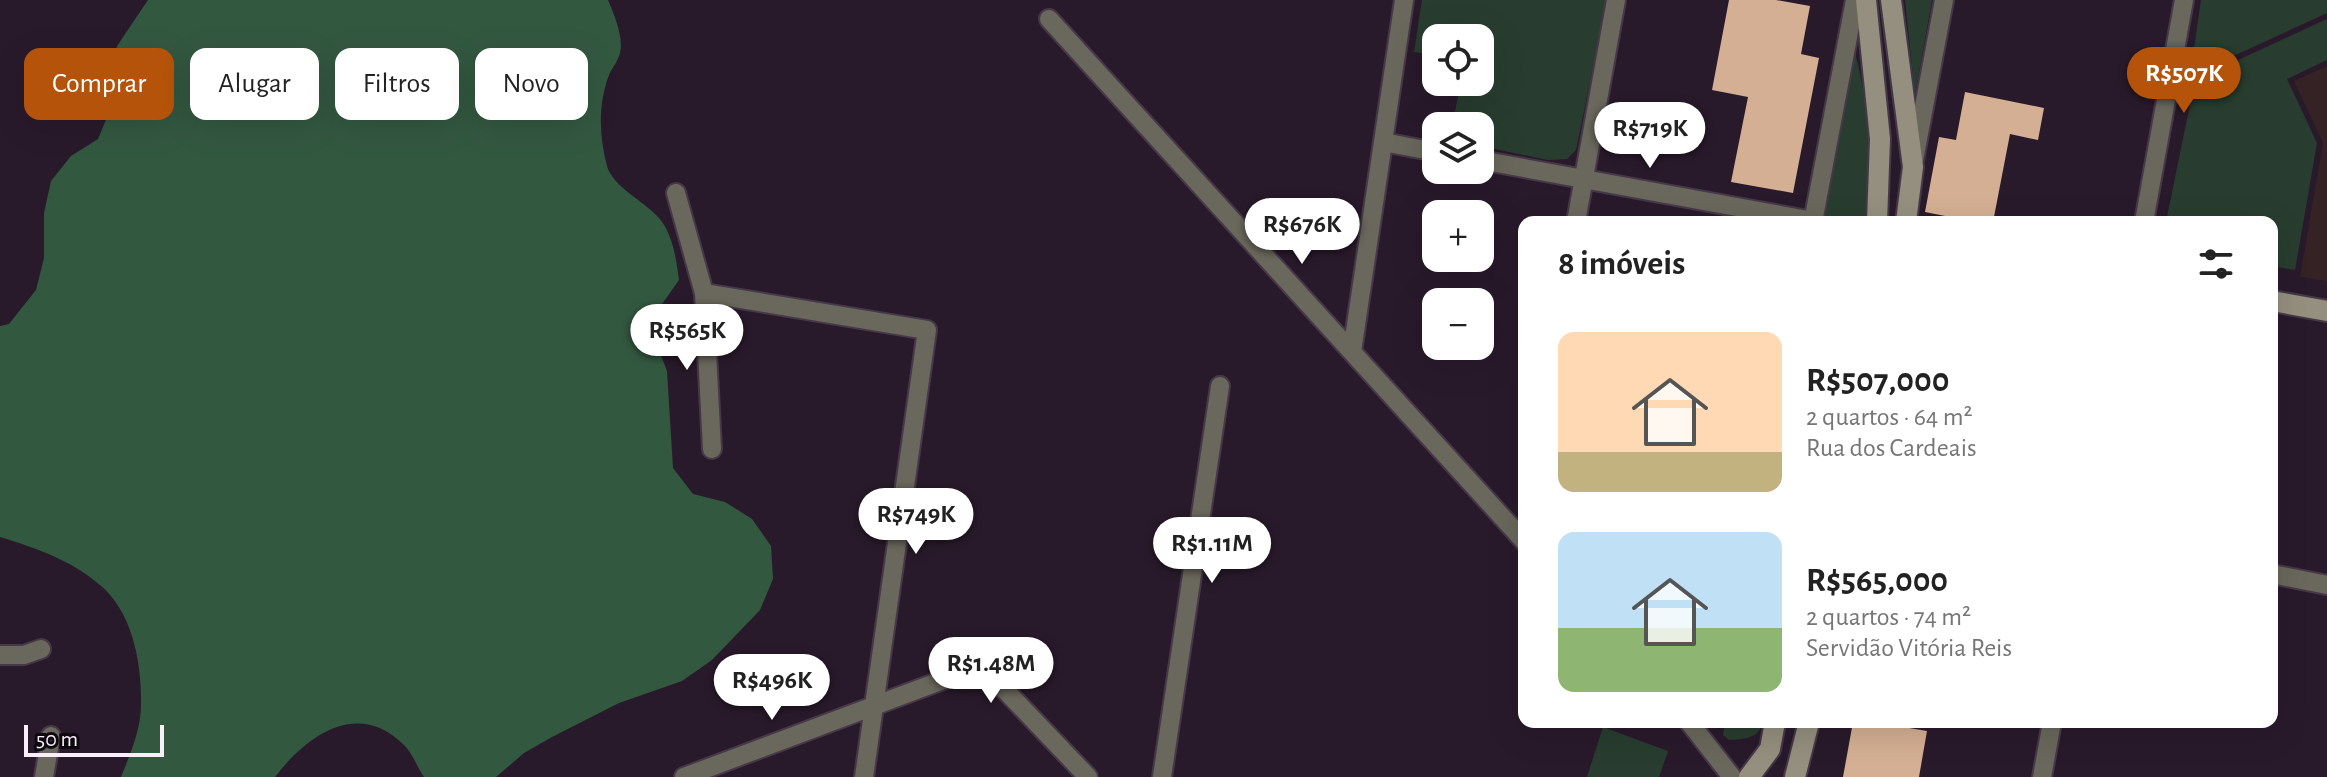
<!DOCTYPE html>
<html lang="pt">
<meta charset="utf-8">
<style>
:root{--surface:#fff;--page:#f6f6f6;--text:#222;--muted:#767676;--accent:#b45309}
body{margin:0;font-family:"Alegreya Sans",sans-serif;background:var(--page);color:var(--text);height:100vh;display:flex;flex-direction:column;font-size:30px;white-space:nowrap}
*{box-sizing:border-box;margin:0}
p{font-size:26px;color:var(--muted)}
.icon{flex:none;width:44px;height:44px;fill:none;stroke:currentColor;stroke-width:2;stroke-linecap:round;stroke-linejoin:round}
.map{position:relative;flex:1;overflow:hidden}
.panel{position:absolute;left:1518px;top:216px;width:760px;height:512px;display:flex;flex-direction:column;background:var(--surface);border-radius:16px;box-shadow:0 8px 32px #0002}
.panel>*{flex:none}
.guide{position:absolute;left:24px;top:48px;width:760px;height:72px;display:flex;gap:16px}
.controls{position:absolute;left:1422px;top:24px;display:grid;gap:16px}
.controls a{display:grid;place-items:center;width:72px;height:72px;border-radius:16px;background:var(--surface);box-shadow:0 8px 32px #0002;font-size:40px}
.scale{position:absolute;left:24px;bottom:20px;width:140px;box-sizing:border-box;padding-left:8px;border:4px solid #f9eefa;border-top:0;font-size:22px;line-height:28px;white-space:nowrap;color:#f9eefa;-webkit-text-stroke:6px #0e080f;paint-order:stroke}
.price{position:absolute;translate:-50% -68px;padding:0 18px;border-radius:28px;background:#fff;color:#222;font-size:26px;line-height:52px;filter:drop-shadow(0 2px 4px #0008)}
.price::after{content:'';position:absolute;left:50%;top:48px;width:24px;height:18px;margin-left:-12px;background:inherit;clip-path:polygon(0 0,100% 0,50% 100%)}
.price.selected{background:var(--accent);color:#fff}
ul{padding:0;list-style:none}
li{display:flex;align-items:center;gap:24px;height:200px;padding:0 40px}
li span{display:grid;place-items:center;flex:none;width:224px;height:160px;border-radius:16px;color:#555}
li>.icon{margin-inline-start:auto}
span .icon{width:96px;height:96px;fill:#fffc;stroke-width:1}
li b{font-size:34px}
h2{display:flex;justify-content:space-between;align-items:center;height:96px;padding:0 40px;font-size:34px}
.pill{padding:0 28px;border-radius:16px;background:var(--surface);box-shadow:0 8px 32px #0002;font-size:28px;line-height:72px}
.pill.selected{background:var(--accent);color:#fff}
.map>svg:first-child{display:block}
.education{fill:#352224}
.green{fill:#283d2f}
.forest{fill:#335840}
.building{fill:#d4af93}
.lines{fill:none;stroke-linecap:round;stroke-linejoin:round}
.street-casing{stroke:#463848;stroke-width:22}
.secondary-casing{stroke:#463848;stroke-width:24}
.street{stroke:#6a675c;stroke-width:18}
.secondary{stroke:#948f7e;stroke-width:20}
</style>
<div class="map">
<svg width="2327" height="777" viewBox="0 0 2327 777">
<rect width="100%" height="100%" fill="#291a2b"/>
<path class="education" d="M 2327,66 L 2327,281 L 2300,277 L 2323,143 L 2294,81 Z"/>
<path class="green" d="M 1422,0 L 1607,0 L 1576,150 L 1567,159 L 1548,160 L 1480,146 L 1480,126 L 1452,126 L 1461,82 L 1480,82 L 1480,38 L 1436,38 L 1436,55 L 1414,52 Z
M 1905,0 L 1932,0 L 1915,95 Z
M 2201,0 L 2327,0 L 2327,13 L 2190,76 Z
M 2327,19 L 2327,60 L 2287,79 L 2317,143 L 2295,270 L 2272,266 L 2272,222 L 2166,222 L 2195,80 Z
M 1853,45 C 1871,110 1871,155 1868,222 L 1819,222 Z
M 1725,722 L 1763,722 C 1759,739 1744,739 1729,740 L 1723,735 Z
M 1603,727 L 1668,751 L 1659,777 L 1587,777 Z"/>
<path class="forest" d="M 148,0 L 608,0 C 614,14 624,38 620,53 C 618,61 612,68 609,75 C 598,104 599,136 607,166 C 612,186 645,202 658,217 C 673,233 676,259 679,280 L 660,307 L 655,340 L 667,371 L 673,468 L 693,494 L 725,502 L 752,519 L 771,546 L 773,579 L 760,610 L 712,660 L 682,681 L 619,703 L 552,737 L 524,753 L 496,777 L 424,777 C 417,767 413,754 404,745 C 358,699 307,735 275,777 L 121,777 C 130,755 141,729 141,705 C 142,665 133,612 100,585 C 71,560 36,548 0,537 L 0,326 L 9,324 L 36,290 L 44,258 L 44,213 L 51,181 L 71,156 L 98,139 L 110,110 L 110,77 L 117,46 Z"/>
<path class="building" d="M 1729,0 L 1776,0 L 1810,6 L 1801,54 L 1819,58 L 1793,193 L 1731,182 L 1748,97 L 1712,90 Z
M 1965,92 L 2044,108 L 2038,140 L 2010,134 L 1993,222 L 1975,222 L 1925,212 L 1939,137 L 1956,140 Z
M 1853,722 L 1874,722 L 1927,731 L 1919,777 L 1843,777 Z"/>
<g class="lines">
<g class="street-casing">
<path id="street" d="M 1049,19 L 1524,541
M 1383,142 L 1436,152
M 1480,160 L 1813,221
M 1914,160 L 1944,0
M 676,193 L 704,293 L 927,330 L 864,777
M 1576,222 L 1616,0
M 1813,222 L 1855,0
M 2144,222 L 2184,0
M 704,293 L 712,449
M 1352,352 L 1404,0
M 2272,574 L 2327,585
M 0,655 L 24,655 L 41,649
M 1689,722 L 1732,777
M 44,777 L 51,736
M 684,777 L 951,677 C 974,673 987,675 1005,690 L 1088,777
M 1162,777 L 1220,386
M 2042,777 L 2052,722"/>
</g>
<g class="secondary-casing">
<path id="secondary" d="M 1866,0 L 1880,139 L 1877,222
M 1891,0 L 1913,167 L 1906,222
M 2272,301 L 2327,311
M 1749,777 L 1770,749 L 1775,722
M 1795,777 L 1809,722"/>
</g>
<use href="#street" class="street"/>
<use href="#secondary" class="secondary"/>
</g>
</svg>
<div class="controls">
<a><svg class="icon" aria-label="locate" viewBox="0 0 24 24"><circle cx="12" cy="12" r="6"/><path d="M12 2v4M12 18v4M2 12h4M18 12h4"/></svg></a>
<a><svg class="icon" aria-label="layers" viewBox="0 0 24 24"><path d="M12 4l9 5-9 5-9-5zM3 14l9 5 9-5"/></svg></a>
<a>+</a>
<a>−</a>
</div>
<div class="scale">50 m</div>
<b class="price selected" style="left:2184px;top:115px">R$507K</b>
<b class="price" style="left:1650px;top:170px">R$719K</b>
<b class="price" style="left:1302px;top:266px">R$676K</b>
<b class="price" style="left:687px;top:372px">R$565K</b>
<b class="price" style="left:916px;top:556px">R$749K</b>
<b class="price" style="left:1212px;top:585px">R$1.11M</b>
<b class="price" style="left:991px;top:705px">R$1.48M</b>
<b class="price" style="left:772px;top:722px">R$496K</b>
<div class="guide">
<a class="pill selected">Comprar</a>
<a class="pill">Alugar</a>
<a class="pill">Filtros</a>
<a class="pill">Novo</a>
</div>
<section class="panel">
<h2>8 imóveis<svg class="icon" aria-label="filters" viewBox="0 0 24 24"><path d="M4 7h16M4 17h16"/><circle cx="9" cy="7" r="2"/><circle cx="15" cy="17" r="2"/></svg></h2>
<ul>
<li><span style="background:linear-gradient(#ffd9b3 75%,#c2b280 0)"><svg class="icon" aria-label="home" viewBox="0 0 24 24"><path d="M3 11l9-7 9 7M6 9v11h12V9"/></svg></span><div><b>R$507,000</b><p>2 quartos · 64 m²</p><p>Rua dos Cardeais</p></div></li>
<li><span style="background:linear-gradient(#bfe0f5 60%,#8fb573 0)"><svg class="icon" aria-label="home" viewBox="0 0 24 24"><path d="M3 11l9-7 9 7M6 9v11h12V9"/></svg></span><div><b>R$565,000</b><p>2 quartos · 74 m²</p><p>Servidão Vitória Reis</p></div></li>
</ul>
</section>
</div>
